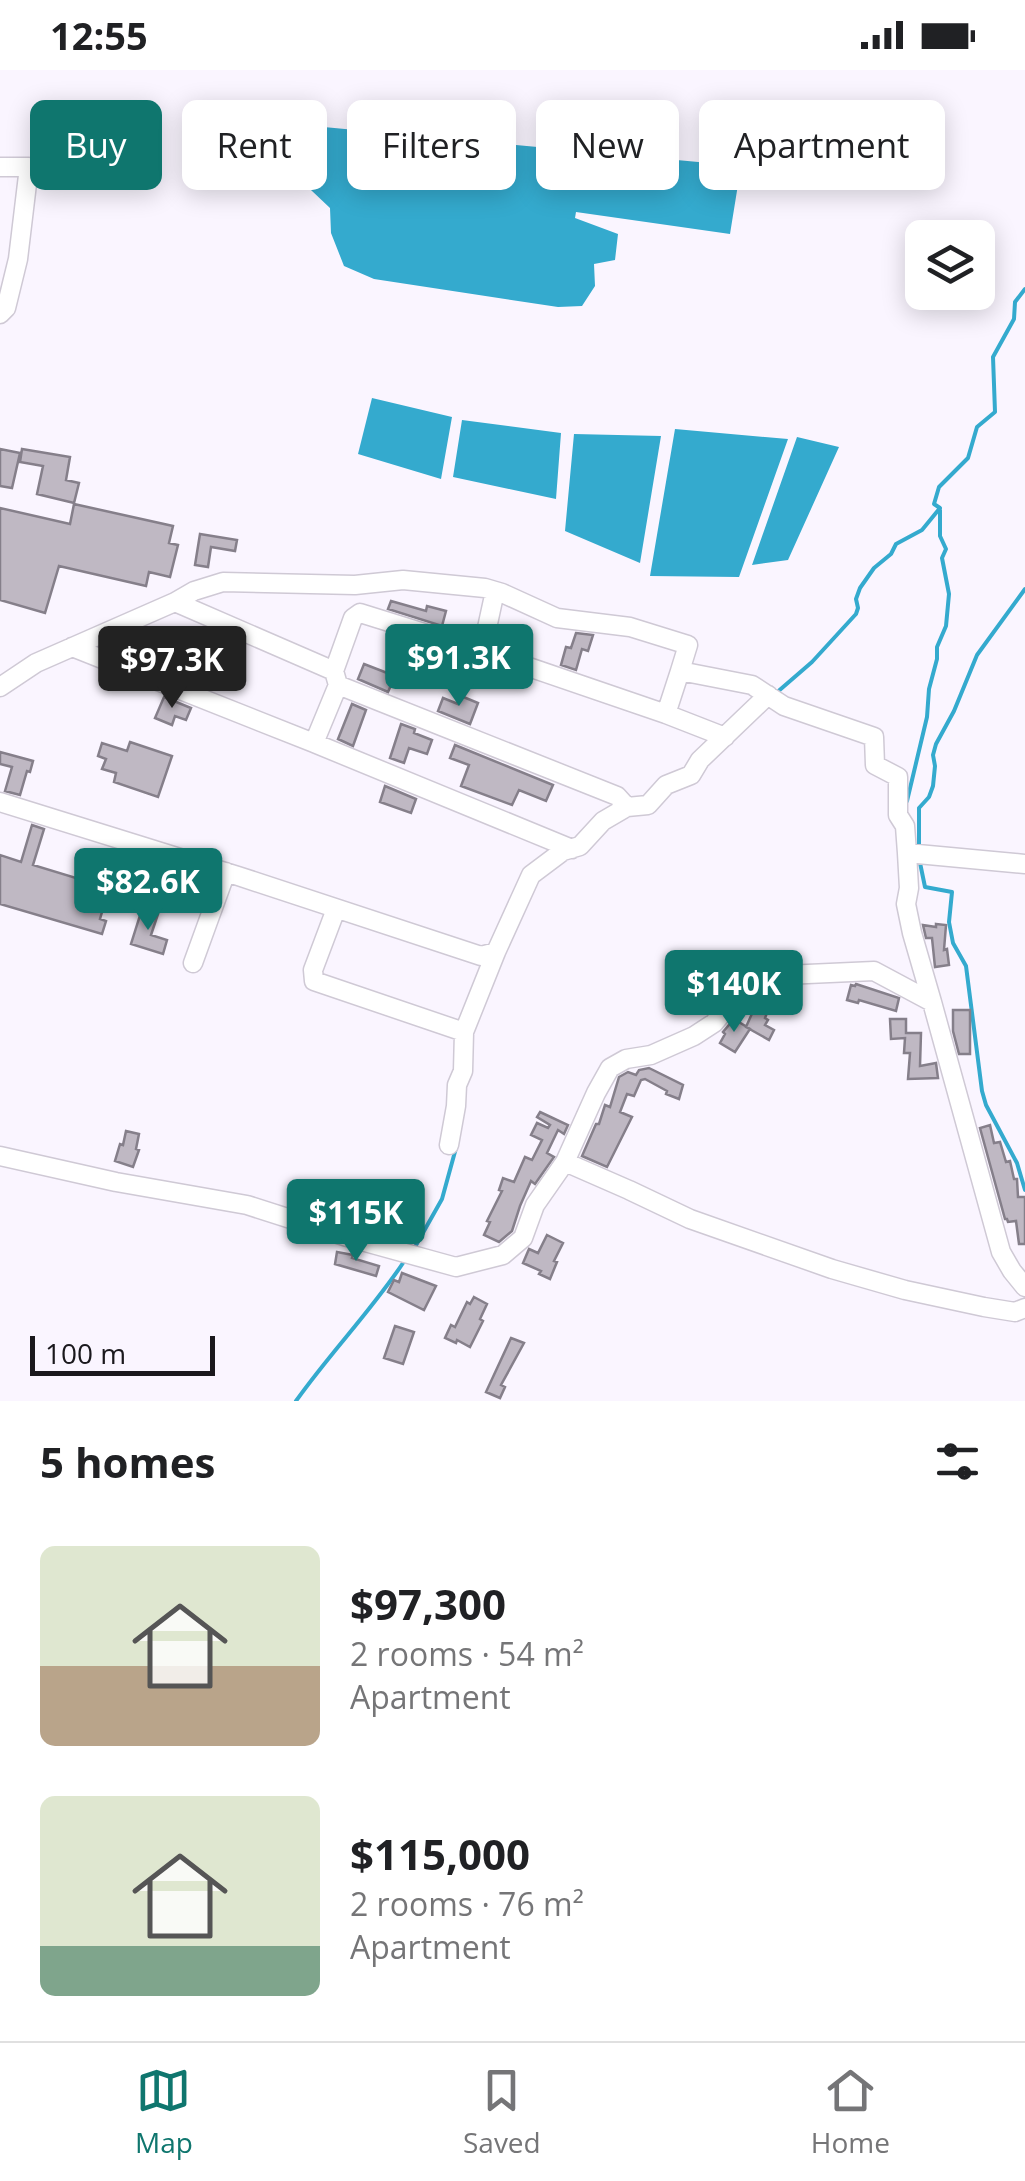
<!DOCTYPE html>
<meta charset="utf-8">
<style>
:root{--surface:#fff;--page:#f2f2f2;--text:#202124;--muted:#757577;--line:#e0e0e0;--accent:#0f766e}
body{margin:0;font-family:"Open Sans",sans-serif;background:var(--page);color:var(--text);height:100vh;display:flex;flex-direction:column;font-size:38px;white-space:nowrap}
*{box-sizing:border-box;margin:0}
p{font-size:32px;color:var(--muted)}
.icon{flex:none;width:55px;height:55px;fill:none;stroke:currentColor;stroke-width:2;stroke-linecap:round;stroke-linejoin:round}
.map{position:relative;height:1331px;overflow:hidden}
.panel{display:flex;flex-direction:column;background:var(--surface);flex:1}
.panel>*{flex:none}
.top-card{position:absolute;left:30px;top:30px;width:965px;height:90px;display:flex;gap:20px}
.fabs{position:absolute;left:905px;top:150px;display:grid;gap:20px}
.fabs a{display:grid;place-items:center;width:90px;height:90px;border-radius:15px;background:var(--surface);box-shadow:0 5px 25px #0003;font-size:50px}
.scale{position:absolute;left:30px;bottom:25px;width:185px;box-sizing:border-box;padding-left:10px;border:5px solid #1a181d;border-top:0;font-size:28px;line-height:35px;white-space:nowrap;color:#1a181d;-webkit-text-stroke:8px #faf5ff;paint-order:stroke}
.price{position:absolute;translate:-50% -85px;padding:0 22px;border-radius:10px;background:var(--accent);color:#fff;font-size:32px;line-height:65px;filter:drop-shadow(0 2px 5px #0008)}
.price::after{content:'';position:absolute;left:50%;top:60px;width:30px;height:22px;margin-left:-15px;background:inherit;clip-path:polygon(0 0,100% 0,50% 100%)}
.price.current{background:#222;color:#fff}
ul{padding:0;list-style:none}
li{display:flex;align-items:center;gap:30px;height:250px;padding:0 40px}
li span{display:grid;place-items:center;flex:none;width:280px;height:200px;border-radius:15px;color:#555}
li>.icon{margin-inline-start:auto}
span .icon{width:120px;height:120px;fill:#fffc;stroke-width:1}
li b{font-size:42px}
h2{display:flex;justify-content:space-between;align-items:center;height:120px;padding:0 40px;font-size:42px}
.tag{padding:0 35px;border-radius:15px;background:var(--surface);box-shadow:0 5px 25px #0003;font-size:35px;line-height:90px}
.tag.current{background:var(--accent);color:#fff}
.status{display:flex;justify-content:space-between;align-items:center;height:70px;padding:0 50px;background:var(--surface);direction:ltr}
.status svg{height:28px;fill:currentColor}
.tabs{display:flex;justify-content:space-around;align-items:center;height:140px;border-top:2px solid var(--line);background:var(--surface);font-size:28px;color:var(--muted)}
.tabs a{display:grid;justify-items:center;gap:5px}
.tabs .current{color:var(--accent)}
.map>svg:first-child{display:block}
.water{fill:#34aace}
.lines{fill:none;stroke-linecap:round;stroke-linejoin:round}
.stream{stroke:#34aace;stroke-width:4}
.building{fill:#bfb8c3;stroke:#857f8a;stroke-width:2.5}
.minor-casing{stroke:#cfc9d5;stroke-width:21}
.minor{stroke:#fff;stroke-width:18}
</style>
<div class="status"><b>12:55</b><svg viewBox="0 0 49 12"><path d="M0 12V9h3v3zM5 12V6h3v6zM10 12V3h3v9zM15 12V0h3v12zM26 1h20v11H26zM47 4h2v5h-2z"/></svg></div>
<div class="map">
<svg width="1025" height="1331" viewBox="0 0 1025 1331">
<rect width="100%" height="100%" fill="#faf5ff"/>
<path class="water" d="M 313,56 L 741,96 L 730,164 L 576,142 L 575,148 L 618,164 L 615,190 L 594,194 L 595,216 L 582,236 L 558,237 L 374,209 L 344,196 L 331,163 L 330,138 L 293,103 L 291,67 Z
M 372,328 L 452,347 L 441,409 L 358,384 Z
M 462,350 L 561,363 L 556,429 L 453,407 Z
M 675,359 L 788,369 L 739,507 L 650,506 Z
M 574,364 L 661,366 L 640,493 L 565,461 Z
M 797,367 L 839,377 L 788,490 L 752,495 Z"/>
<g class="lines">
<path class="stream" d="M 775,624 L 812,592 L 856,544 L 858,538 L 856,529 L 860,518 L 874,498 L 891,484 L 896,474 L 922,460 L 940,438 L 934,434 L 939,417 L 968,388 L 977,357 L 995,342 L 993,287 L 1014,249 L 1015,232 L 1025,219
M 907,731 L 927,647 L 929,619 L 937,589 L 937,577 L 946,556 L 949,524 L 942,488 L 946,479 L 940,466 L 940,440
M 919,779 L 919,738 L 929,727 L 933,716 L 935,696 L 933,685 L 936,674 L 954,641 L 977,585 L 1025,519
M 919,788 L 925,817 L 952,822 L 949,852 L 953,873 L 966,896 L 982,1021 L 986,1035 L 1017,1093 L 1025,1120
M 415,1177 L 442,1129 L 456,1078
M 296,1331 C 330,1283 371,1241 403,1193"/>
</g>
<path class="building" d="M 0,379 L 20,383 L 12,418 L 0,416 Z
M 22,379 L 70,387 L 66,410 L 79,413 L 74,433 L 37,424 L 43,396 L 20,392 Z
M 74,434 L 173,456 L 169,473 L 178,475 L 170,507 L 149,502 L 146,516 L 59,496 L 45,543 L 0,530 L 0,438 L 70,454 Z
M 200,464 L 237,470 L 235,481 L 211,477 L 208,497 L 195,495 Z
M 391,531 L 426,541 L 427,536 L 446,541 L 442,556 L 388,539 Z
M 576,563 L 593,565 L 588,581 L 582,579 L 576,600 L 561,595 L 566,577 L 571,578 Z
M 364,594 L 395,606 L 388,622 L 358,609 Z
M 461,626 L 478,633 L 470,654 L 438,641 L 443,628 L 458,634 Z
M 164,627 L 191,638 L 186,650 L 175,646 L 172,655 L 155,648 Z
M 352,634 L 366,640 L 353,676 L 338,669 Z
M 401,654 L 415,659 L 414,663 L 432,670 L 427,684 L 409,678 L 404,693 L 390,688 Z
M 130,672 L 172,686 L 158,727 L 114,712 L 116,703 L 102,699 L 106,689 L 98,686 L 102,673 L 127,681 Z
M 455,675 L 553,715 L 546,731 L 519,720 L 512,735 L 461,716 L 469,695 L 450,688 Z
M 0,682 L 33,691 L 30,702 L 27,701 L 20,725 L 5,721 L 12,697 L 0,694 Z
M 385,716 L 416,729 L 411,743 L 380,732 Z
M 32,755 L 44,759 L 33,795 L 109,818 L 100,849 L 106,851 L 102,864 L 0,834 L 0,785 L 21,792 Z
M 142,839 L 158,844 L 151,865 L 167,870 L 163,884 L 131,874 Z
M 936,854 L 946,855 L 944,880 L 947,879 L 949,895 L 935,897 L 932,868 L 926,868 L 923,855 L 936,857 Z
M 856,914 L 899,928 L 896,941 L 859,930 L 858,933 L 847,930 L 851,915 L 855,916 Z
M 759,928 L 771,933 L 765,948 L 768,950 L 765,955 L 774,960 L 769,970 L 746,957 Z
M 953,940 L 970,940 L 970,984 L 959,984 L 953,961 Z
M 734,949 L 750,959 L 735,982 L 720,973 L 725,964 L 723,962 Z
M 890,949 L 906,949 L 906,963 L 921,963 L 920,996 L 936,993 L 938,1008 L 908,1009 L 910,983 L 904,983 L 905,968 L 891,969 Z
M 649,998 L 683,1015 L 679,1029 L 666,1024 L 667,1021 L 645,1009 L 641,1010 L 634,1026 L 627,1024 L 620,1042 L 632,1047 L 607,1097 L 582,1086 L 596,1054 L 599,1054 L 605,1035 L 610,1037 L 619,1007 L 628,1002 L 636,1005 L 639,1000 Z
M 540,1042 L 568,1055 L 564,1064 L 558,1060 L 547,1083 L 554,1087 L 535,1114 L 531,1111 L 520,1136 L 512,1161 L 499,1172 L 484,1165 L 490,1152 L 487,1151 L 502,1121 L 499,1120 L 503,1108 L 514,1112 L 525,1087 L 532,1090 L 542,1070 L 531,1065 L 537,1053 L 548,1058 L 550,1055 L 537,1047 Z
M 990,1055 L 994,1073 L 1000,1072 L 1006,1092 L 1010,1091 L 1014,1109 L 1017,1109 L 1018,1127 L 1025,1127 L 1025,1174 L 1019,1174 L 1016,1151 L 1008,1152 L 1007,1149 L 1005,1149 L 980,1058 Z
M 126,1061 L 139,1064 L 136,1079 L 139,1080 L 133,1097 L 115,1091 L 120,1074 L 123,1075 Z
M 547,1165 L 563,1173 L 554,1191 L 557,1192 L 550,1209 L 539,1204 L 541,1201 L 523,1193 L 529,1179 L 538,1183 Z
M 337,1182 L 353,1185 L 352,1188 L 379,1196 L 376,1206 L 335,1194 Z
M 402,1203 L 436,1216 L 424,1240 L 388,1222 L 394,1210 L 399,1212 Z
M 474,1227 L 487,1234 L 480,1249 L 483,1251 L 470,1277 L 457,1270 L 456,1273 L 445,1268 L 451,1255 L 455,1257 L 467,1232 L 470,1234 Z
M 395,1256 L 414,1262 L 403,1294 L 384,1288 Z
M 511,1268 L 524,1273 L 501,1315 L 505,1317 L 500,1328 L 486,1322 Z"/>
<g class="lines">
<g class="minor-casing">
<path id="minor" d="M 0,97 L 29,97 L 18,189 L 6,238 L 0,244
M 175,532 L 334,601 L 338,615 L 617,726 L 627,737
M 72,577 L 314,673
M 482,581 L 666,644 L 680,601
M 334,601 L 353,548 L 360,543 L 482,581 L 495,521
M 338,615 L 314,673 L 572,779
M 0,617 L 36,593 L 175,532 L 194,521 L 223,512 L 355,515 L 403,510 L 485,518 L 502,523 L 557,548 L 630,557 L 688,575 L 680,601 L 752,615 L 784,636 L 874,667 L 875,695 L 898,707 L 898,745 L 905,756 L 907,783 L 909,818 L 906,834 L 912,863 L 932,932
M 666,644 L 725,667
M 0,732 L 238,806 L 481,886 L 496,882 L 531,805 L 563,781 L 580,776 L 603,751 L 627,737 L 648,735 L 666,715 L 691,705 L 700,690 L 768,625
M 907,783 L 1025,794
M 336,839 L 313,900 L 314,911 L 464,962 L 496,882
M 193,893 L 226,802
M 449,1075 L 456,1036 L 457,1015 L 463,1001 L 464,962
M 0,1086 L 116,1112 L 247,1135 L 347,1167 L 456,1197 L 503,1185 L 523,1168 L 535,1135 L 565,1092 L 596,1023 L 610,998 L 626,989 L 651,985 L 694,966 L 714,953 L 745,916 L 763,906 L 874,901 L 932,932 L 1001,1182 L 1012,1201 L 1025,1217
M 565,1092 L 629,1120 L 690,1149 L 832,1199 L 905,1220 L 984,1237 L 1015,1242 L 1025,1238"/>
</g>
<use href="#minor" class="minor"/>
</g>
</svg>
<div class="fabs">
<a><svg class="icon" aria-label="layers" viewBox="0 0 24 24"><path d="M12 4l9 5-9 5-9-5zM3 14l9 5 9-5"/></svg></a>
</div>
<div class="scale">100 m</div>
<b class="price" style="left:459px;top:639px">$91.3K</b>
<b class="price current" style="left:172px;top:641px">$97.3K</b>
<b class="price" style="left:148px;top:863px">$82.6K</b>
<b class="price" style="left:734px;top:965px">$140K</b>
<b class="price" style="left:356px;top:1194px">$115K</b>
<div class="top-card">
<a class="tag current">Buy</a>
<a class="tag">Rent</a>
<a class="tag">Filters</a>
<a class="tag">New</a>
<a class="tag">Apartment</a>
</div>
</div>
<section class="panel">
<h2>5 homes<svg class="icon" aria-label="filters" viewBox="0 0 24 24"><path d="M4 7h16M4 17h16"/><circle cx="9" cy="7" r="2"/><circle cx="15" cy="17" r="2"/></svg></h2>
<ul>
<li><span style="background:linear-gradient(#dfe7d0 60%,#b9a48a 0)"><svg class="icon" aria-label="home" viewBox="0 0 24 24"><path d="M3 11l9-7 9 7M6 9v11h12V9"/></svg></span><div><b>$97,300</b><p>2 rooms · 54 m²</p><p>Apartment</p></div></li>
<li><span style="background:linear-gradient(#dfe7d0 75%,#7fa58c 0)"><svg class="icon" aria-label="home" viewBox="0 0 24 24"><path d="M3 11l9-7 9 7M6 9v11h12V9"/></svg></span><div><b>$115,000</b><p>2 rooms · 76 m²</p><p>Apartment</p></div></li>
</ul>
</section>
<nav class="tabs">
<a class="current"><svg class="icon" aria-label="map" viewBox="0 0 24 24"><path d="M3 6l6-2 6 2 6-2v14l-6 2-6-2-6 2zM9 4v14M15 6v14"/></svg>Map</a>
<a><svg class="icon" aria-label="saved" viewBox="0 0 24 24"><path d="M7 4h10v16l-5-4-5 4z"/></svg>Saved</a>
<a><svg class="icon" aria-label="home" viewBox="0 0 24 24"><path d="M3 11l9-7 9 7M6 9v11h12V9"/></svg>Home</a>
</nav>
